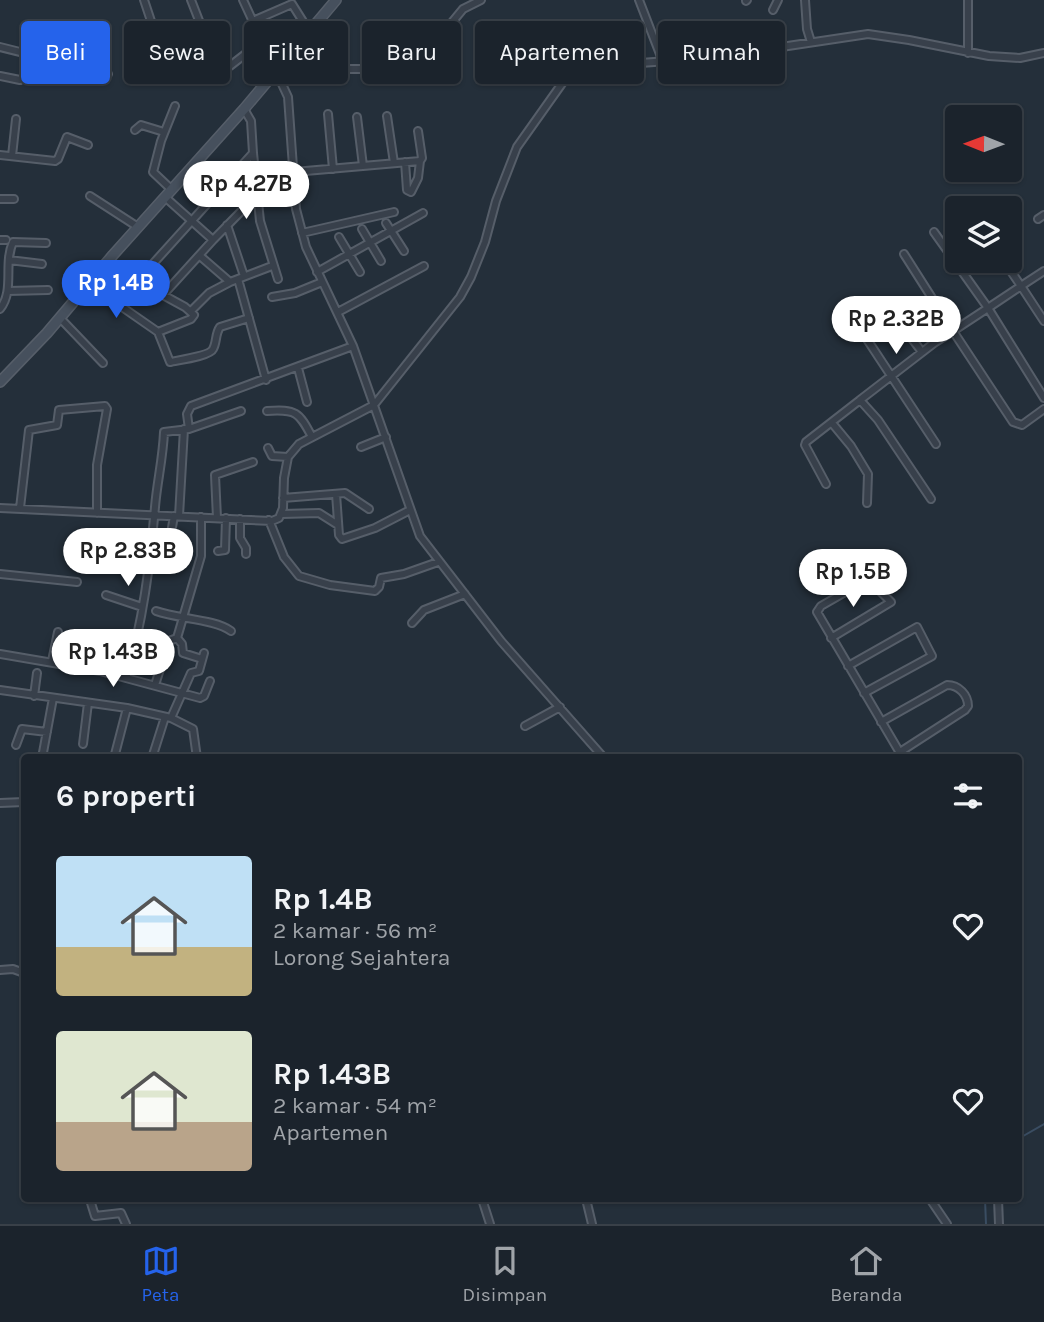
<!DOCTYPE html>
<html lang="id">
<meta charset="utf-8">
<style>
:root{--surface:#1b232c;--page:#282f38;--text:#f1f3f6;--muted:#a0a4a9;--line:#394048;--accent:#2563eb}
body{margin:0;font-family:Karla,sans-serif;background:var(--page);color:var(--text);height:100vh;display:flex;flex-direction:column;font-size:26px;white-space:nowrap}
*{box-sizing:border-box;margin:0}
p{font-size:23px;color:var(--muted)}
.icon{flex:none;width:38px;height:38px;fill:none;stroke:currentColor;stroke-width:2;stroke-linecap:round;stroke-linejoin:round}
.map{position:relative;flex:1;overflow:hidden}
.side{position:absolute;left:21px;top:754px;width:1001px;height:448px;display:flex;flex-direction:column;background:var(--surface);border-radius:7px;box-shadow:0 2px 5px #0004,0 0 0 2px var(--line)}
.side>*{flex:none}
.banner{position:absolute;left:21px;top:21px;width:1003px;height:63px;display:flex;gap:14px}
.needle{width:46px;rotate:271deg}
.controls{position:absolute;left:945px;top:105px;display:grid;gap:14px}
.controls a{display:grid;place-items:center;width:77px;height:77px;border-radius:7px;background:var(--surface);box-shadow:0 2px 5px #0004,0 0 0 2px var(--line);font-size:35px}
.price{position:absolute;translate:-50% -60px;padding:0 16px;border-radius:24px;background:#fff;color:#222;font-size:23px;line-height:46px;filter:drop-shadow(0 2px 4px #0008)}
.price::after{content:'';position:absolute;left:50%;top:42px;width:21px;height:16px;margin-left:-10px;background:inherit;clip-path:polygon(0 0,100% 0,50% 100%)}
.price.current{background:var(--accent);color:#fff}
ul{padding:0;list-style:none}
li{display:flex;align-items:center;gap:21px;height:175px;padding:0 35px}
li span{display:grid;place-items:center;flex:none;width:196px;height:140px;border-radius:7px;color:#555}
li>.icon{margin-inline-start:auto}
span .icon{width:84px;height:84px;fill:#fffc;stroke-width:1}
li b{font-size:30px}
h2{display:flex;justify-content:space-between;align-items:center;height:84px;padding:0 35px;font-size:30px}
.tag{padding:0 24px;border-radius:7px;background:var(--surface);box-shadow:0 2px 5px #0004,0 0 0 2px var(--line);font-size:24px;line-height:63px}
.tag.current{background:var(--accent);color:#fff}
.menu{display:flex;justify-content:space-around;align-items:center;height:98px;border-top:2px solid var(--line);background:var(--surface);font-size:19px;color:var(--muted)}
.menu a{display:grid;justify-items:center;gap:4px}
.menu .current{color:var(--accent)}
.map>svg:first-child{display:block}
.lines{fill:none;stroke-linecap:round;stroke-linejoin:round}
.stream{stroke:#3a4d62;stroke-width:2}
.street-casing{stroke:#565e69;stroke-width:10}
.secondary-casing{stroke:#565e69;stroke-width:12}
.street{stroke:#38404b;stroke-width:6}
.secondary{stroke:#46505d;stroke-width:9}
</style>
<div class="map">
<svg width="1044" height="1224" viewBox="0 0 1044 1224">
<rect width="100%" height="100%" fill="#242f3a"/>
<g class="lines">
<path class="stream" d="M 1018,1139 L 1044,1124
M 985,1199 L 986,1224"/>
<g class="street-casing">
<path id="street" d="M 144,0 L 159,45 L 167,60 L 185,56 L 202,47 L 200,23 L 191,0
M 243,0 L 288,97 L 296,209 L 306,247 L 353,346 L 420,536 L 501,641 L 604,758
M 639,0 L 663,62
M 805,0 L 807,29 L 811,42
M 746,1 L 747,0
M 773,10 L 778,0
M 253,21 L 292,4 L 309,31
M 0,47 L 108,74
M 968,53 L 968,0
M 230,66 L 262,41
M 278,69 L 402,69 L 435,43 L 463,9 L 481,0
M 0,76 L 20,80
M 328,114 L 333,169
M 387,116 L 394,163
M 357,117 L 363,166
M 135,130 L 141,125 L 164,132
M 253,153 L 260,221 L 278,279
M 0,155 L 55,161 L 58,159 L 67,137 L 88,145
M 12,156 L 16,119
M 405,162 L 407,190 L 411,192 L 418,178 L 420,161
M 294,172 L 420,161 L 422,158 L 418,131
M 172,190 L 153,172 L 161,141 L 175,106
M 90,196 L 138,227
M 0,199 L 14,199
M 1038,219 L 1044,215
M 386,223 L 404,251
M 227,225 L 244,276
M 362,229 L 381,261
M 934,232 L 988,308 L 953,331 L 1013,422 L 1022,425 L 1044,409
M 302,233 L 394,212
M 339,237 L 360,272
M 0,240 L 6,240
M 213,240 L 257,195 L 295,195
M 904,254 L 953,331 L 934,343 L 860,400 L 878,420 L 931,499
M 200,256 L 230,282 L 272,266
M 9,260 L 42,264
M 1004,261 L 1021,286 L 988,308 L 1044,398
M 1044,271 L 1021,286 L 1044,321
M 317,272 L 423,213
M 238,279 L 266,380
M 89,284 L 158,332 L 170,362 C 179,360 210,356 213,349 C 217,342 215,334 220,327 L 249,318
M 8,291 L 48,290
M 163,295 L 213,240 L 165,197
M 272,297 L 295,293 L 322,282
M 884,302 L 922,352
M 0,309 C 15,290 3,264 13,242 L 46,243
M 191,311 L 209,293 L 230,282
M 338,312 L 424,266
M 849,312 L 936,444
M 60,318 L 103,363
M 158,332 L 191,319 L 194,315 L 185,307 L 163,295 L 141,277 L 253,153 L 251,121 L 244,109
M 298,368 L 307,402
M 267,411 C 296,409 299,412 312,437
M 832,423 L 851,446 L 868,474 L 867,503
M 189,429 L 187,414 L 191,406 L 353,346
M 361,447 L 386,437
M 268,448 L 272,456 L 288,457
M 826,484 L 805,445 L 806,442 L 860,400
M 336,494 L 339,535 L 342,539 L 375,528 L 410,510
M 283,498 L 345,493 L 369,509
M 0,508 L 272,521 L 279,518 L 283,508 L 284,478 L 288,457 L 299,444 L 374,405 L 460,297 L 471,277 L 485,242 L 496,201 L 517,147 L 573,68 L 708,58 L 868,34 L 909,40 L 989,56 L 1020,58 L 1044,53
M 20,508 L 29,430 L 57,425 L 59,410 L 105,406 L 107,409 L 97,465 L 97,513
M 282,514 L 319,513 L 338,525
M 179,516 L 184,429
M 217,518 L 215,475 L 253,462
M 240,519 L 240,538 L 246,548 L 246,554
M 269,520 L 284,557 L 299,576 L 330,585 L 375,591 L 379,587 L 381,578 L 404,574 L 438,562
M 168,550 L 174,516
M 218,551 L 225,550 L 226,518
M 0,574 L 77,582
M 106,595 L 142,607
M 156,611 C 178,619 214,619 231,631
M 412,623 L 424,610 L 465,594
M 177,638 L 182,644 L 183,653 L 202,659
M 831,638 L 891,602 L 868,579 L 821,606 L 817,612 L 903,758
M 0,654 L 100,671 L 200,698 L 204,696 L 210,681
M 52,661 L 58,632
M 848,666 L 917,627 L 932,656 L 864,693
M 126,678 C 143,623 150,564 155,507 C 157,482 163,458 164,432 L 189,429 L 241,411
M 155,685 L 169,641 L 177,638 L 201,556 L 201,517
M 0,690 L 127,708 L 114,758
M 34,696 L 37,673
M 127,708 L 171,718 L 191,673 L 199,671 L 204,653
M 171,718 L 193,729 L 197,758
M 881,722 L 947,685 C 959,685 968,695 968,706 L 965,710 L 900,752
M 525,726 L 560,707
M 83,744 L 88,703
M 16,745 L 22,729 L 47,732
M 42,758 L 53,698
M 152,758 L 165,717
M 0,803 L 24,802
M 0,970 L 13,969 L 24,973
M 482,1199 L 490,1224
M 586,1199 L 592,1224
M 930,1199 L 947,1224
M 998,1199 L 999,1224
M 91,1203 L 95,1216 L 121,1213 L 126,1224"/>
</g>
<g class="secondary-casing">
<path id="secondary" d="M 0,382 L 47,333 L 113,255 L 244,109 L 336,0"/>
</g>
<use href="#street" class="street"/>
<use href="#secondary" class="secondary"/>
</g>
</svg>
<div class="controls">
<a><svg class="needle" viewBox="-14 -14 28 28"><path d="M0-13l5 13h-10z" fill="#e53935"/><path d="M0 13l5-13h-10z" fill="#a0a4a9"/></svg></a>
<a><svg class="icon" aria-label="layers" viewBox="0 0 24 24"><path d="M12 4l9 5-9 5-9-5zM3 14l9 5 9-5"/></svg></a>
</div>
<b class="price" style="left:246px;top:221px">Rp 4.27B</b>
<b class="price current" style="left:116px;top:320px">Rp 1.4B</b>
<b class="price" style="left:896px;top:356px">Rp 2.32B</b>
<b class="price" style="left:128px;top:588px">Rp 2.83B</b>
<b class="price" style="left:853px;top:609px">Rp 1.5B</b>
<b class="price" style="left:113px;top:689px">Rp 1.43B</b>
<div class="banner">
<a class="tag current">Beli</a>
<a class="tag">Sewa</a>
<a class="tag">Filter</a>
<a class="tag">Baru</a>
<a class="tag">Apartemen</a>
<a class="tag">Rumah</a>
</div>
<section class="side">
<h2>6 properti<svg class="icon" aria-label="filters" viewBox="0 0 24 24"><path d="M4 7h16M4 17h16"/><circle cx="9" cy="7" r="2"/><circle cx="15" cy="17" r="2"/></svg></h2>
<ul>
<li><span style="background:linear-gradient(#bfe0f5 65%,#c2b280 0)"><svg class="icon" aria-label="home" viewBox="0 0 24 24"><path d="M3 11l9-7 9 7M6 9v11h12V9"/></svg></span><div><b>Rp 1.4B</b><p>2 kamar · 56 m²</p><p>Lorong Sejahtera</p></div><svg class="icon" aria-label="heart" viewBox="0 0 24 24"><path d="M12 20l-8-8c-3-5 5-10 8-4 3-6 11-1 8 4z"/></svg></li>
<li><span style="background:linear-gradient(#dfe7d0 65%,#b9a48a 0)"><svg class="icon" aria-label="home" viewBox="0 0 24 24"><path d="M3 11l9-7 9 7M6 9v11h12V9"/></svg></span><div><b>Rp 1.43B</b><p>2 kamar · 54 m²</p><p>Apartemen</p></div><svg class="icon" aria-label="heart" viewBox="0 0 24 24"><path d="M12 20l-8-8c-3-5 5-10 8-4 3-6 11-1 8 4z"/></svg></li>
</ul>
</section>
</div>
<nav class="menu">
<a class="current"><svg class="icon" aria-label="map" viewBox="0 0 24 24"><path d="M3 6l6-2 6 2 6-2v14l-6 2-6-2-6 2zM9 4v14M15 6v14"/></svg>Peta</a>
<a><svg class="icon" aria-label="saved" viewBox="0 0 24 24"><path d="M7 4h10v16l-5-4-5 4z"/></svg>Disimpan</a>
<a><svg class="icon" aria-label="home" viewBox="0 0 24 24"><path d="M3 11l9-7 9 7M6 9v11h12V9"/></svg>Beranda</a>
</nav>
